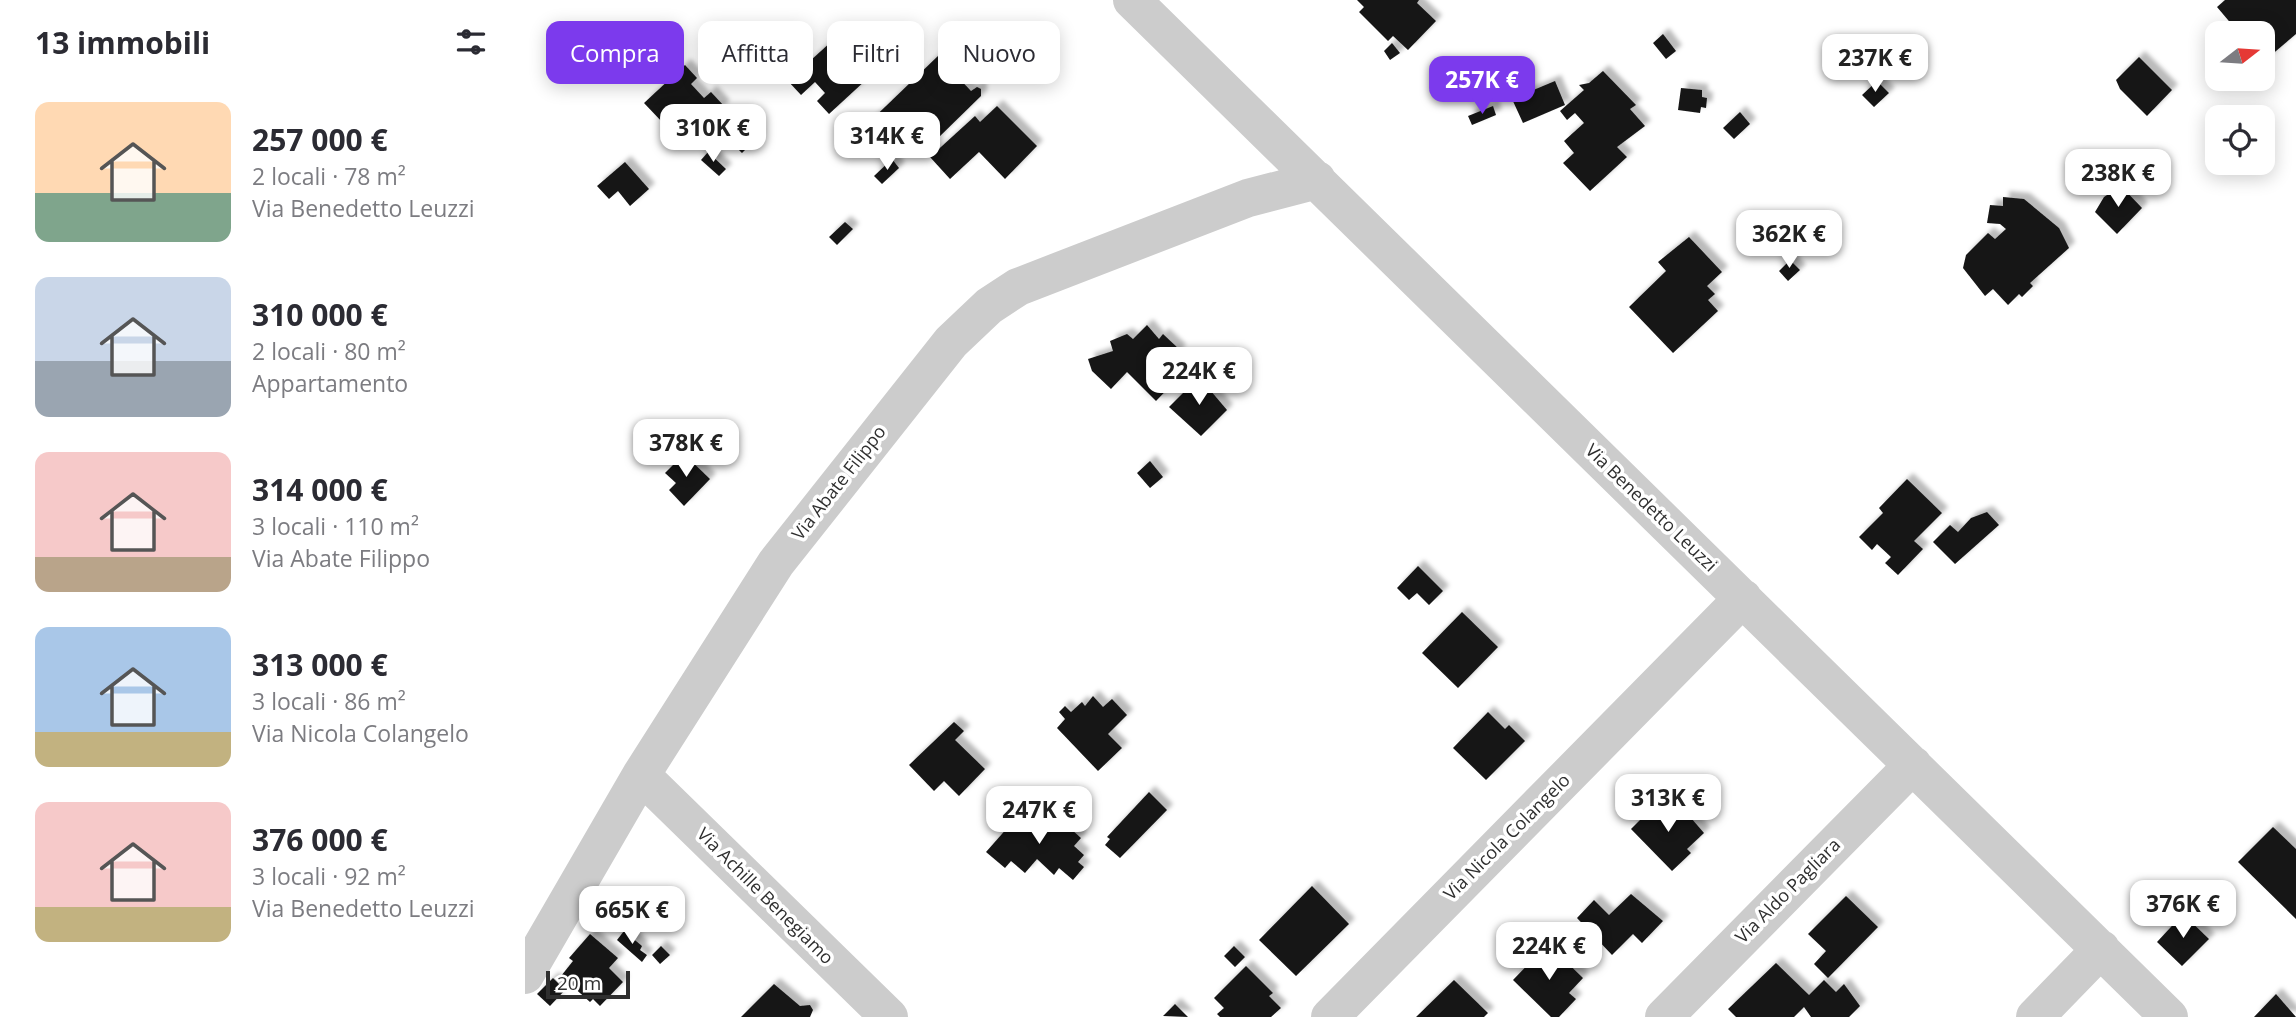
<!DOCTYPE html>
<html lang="it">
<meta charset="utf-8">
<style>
:root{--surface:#fff;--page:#f7f7f7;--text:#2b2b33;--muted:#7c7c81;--accent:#7c3aed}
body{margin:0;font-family:"Open Sans",sans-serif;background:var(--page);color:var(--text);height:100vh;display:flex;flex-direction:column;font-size:26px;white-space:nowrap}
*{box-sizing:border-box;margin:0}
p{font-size:23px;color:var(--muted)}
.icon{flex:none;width:38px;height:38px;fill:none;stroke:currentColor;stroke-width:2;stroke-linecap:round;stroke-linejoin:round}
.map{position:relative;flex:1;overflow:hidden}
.panel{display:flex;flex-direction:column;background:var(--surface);width:525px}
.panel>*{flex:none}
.top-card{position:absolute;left:21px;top:21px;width:665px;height:63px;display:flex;gap:14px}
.needle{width:46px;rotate:73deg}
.controls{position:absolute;left:1680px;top:21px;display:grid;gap:14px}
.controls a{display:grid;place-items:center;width:70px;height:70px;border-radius:14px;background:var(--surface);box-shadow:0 4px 18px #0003;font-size:35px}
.scale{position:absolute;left:21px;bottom:18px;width:84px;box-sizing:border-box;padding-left:7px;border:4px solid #2f2f2f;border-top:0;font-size:19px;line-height:24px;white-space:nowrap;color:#2f2f2f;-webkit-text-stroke:5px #fff;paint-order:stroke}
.price{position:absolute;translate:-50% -60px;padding:0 16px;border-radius:14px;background:#fff;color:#222;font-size:23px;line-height:46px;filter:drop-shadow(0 2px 4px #0008)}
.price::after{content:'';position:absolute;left:50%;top:42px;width:21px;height:16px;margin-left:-10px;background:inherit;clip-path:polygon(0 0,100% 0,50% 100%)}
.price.active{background:var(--accent);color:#fff}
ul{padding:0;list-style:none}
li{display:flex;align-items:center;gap:21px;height:175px;padding:0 35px}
li span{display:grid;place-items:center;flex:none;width:196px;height:140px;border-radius:14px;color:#555}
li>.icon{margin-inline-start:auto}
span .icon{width:84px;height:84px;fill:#fffc;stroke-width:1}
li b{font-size:30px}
h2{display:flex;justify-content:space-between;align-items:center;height:84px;padding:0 35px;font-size:30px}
.tag{padding:0 24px;border-radius:14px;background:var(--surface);box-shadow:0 4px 18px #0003;font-size:24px;line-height:63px}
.tag.active{background:var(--accent);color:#fff}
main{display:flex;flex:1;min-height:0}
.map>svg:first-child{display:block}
.building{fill:#161616;filter:url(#shadow)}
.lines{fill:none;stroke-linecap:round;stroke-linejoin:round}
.minor{stroke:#ccc;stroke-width:38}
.labels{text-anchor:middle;stroke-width:7;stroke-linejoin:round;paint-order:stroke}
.street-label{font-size:18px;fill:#2f2f2f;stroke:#fff}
</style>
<main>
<section class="panel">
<h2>13 immobili<svg class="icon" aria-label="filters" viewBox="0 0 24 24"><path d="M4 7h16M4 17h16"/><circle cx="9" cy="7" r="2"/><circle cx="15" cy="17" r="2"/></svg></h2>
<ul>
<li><span style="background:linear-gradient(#ffd9b3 65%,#7fa58c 0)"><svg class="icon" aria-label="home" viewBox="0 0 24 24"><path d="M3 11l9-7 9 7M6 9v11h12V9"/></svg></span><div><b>257 000 €</b><p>2 locali · 78 m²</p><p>Via Benedetto Leuzzi</p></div></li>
<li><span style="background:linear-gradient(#c9d6e8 60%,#9aa5b1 0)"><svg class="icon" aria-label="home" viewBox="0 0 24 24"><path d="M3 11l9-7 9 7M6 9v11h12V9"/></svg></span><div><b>310 000 €</b><p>2 locali · 80 m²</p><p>Appartamento</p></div></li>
<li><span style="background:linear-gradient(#f6c9c9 75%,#b9a48a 0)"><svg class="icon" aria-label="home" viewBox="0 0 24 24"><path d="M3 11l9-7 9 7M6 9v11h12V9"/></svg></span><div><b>314 000 €</b><p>3 locali · 110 m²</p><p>Via Abate Filippo</p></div></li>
<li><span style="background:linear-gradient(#a9c7e8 75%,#c2b280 0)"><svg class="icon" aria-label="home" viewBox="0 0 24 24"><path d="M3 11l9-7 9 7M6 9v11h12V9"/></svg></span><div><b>313 000 €</b><p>3 locali · 86 m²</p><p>Via Nicola Colangelo</p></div></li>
<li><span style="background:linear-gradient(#f6c9c9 75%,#c2b280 0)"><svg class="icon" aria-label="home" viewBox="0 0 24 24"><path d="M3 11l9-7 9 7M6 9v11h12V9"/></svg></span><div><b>376 000 €</b><p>3 locali · 92 m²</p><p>Via Benedetto Leuzzi</p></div></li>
</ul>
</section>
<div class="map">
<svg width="1771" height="1017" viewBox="0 0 1771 1017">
<defs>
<filter id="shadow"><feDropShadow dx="6" dy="-6" stdDeviation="2" flood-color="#0004"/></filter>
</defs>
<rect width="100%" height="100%" fill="#fff"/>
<path class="building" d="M 832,0 L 894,0 L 892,3 L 911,21 L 883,50 L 868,36 L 863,41 L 834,12 L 839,7 Z
M 1700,0 L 1771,0 L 1771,34 L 1738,62 L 1738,33 L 1714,33 L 1692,7 Z
M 1138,34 L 1151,51 L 1141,59 L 1128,43 Z
M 307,41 L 332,63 L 330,65 L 342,79 L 304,114 L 292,101 L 300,93 L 290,82 L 276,95 L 263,81 Z
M 867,43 L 875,53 L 865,60 L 859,51 Z
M 413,56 L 446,91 L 452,87 L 456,89 L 456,96 L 412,139 L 398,124 L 395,127 L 388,119 L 376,130 L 370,125 L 349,145 L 335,131 Z
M 1614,57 L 1647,90 L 1622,116 L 1595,89 L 1591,80 Z
M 160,65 L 172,78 L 166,84 L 179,98 L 186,92 L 199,106 L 158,144 L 119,103 Z
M 1078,71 L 1111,105 L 1105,109 L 1120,126 L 1092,147 L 1102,157 L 1065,191 L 1038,163 L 1049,153 L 1039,141 L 1059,123 L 1050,113 L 1042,120 L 1035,111 L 1059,90 L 1054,85 L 1064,83 Z
M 1030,81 L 1040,105 L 998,123 L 987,99 Z
M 1352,81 L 1364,93 L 1349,107 L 1337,95 Z
M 1156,88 L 1177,90 L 1177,97 L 1182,98 L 1181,108 L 1176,107 L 1175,113 L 1153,110 Z
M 472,106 L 512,146 L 480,179 L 454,152 L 425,179 L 405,157 L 450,116 L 455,122 Z
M 968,106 L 971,115 L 947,125 L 943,116 Z
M 1215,112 L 1225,124 L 1209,139 L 1198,128 Z
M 220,125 L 233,137 L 217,153 L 205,141 Z
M 183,152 L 201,169 L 194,176 L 176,160 Z
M 367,159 L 374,168 L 357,184 L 349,176 Z
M 100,162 L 124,189 L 105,206 L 93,191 L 84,199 L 72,186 Z
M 1596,186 L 1617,208 L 1592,234 L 1570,212 L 1579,197 Z
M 1478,197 L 1499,199 L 1534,228 L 1544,248 L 1505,283 L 1508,286 L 1497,297 L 1494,294 L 1483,305 L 1468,289 L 1460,296 L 1438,268 L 1441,255 L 1463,233 L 1470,239 L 1481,229 L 1475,224 L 1462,223 L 1465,205 L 1478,206 Z
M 320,222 L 328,229 L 312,245 L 304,237 Z
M 1164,237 L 1197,272 L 1182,286 L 1190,294 L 1183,300 L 1193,311 L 1148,353 L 1104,307 L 1141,271 L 1133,262 Z
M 1265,260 L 1275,270 L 1263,281 L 1254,271 Z
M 622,325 L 634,339 L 638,334 L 655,350 L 651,355 L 664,367 L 631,401 L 602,372 L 586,389 L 567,371 L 563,359 L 588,351 L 585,341 L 602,334 L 608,339 Z
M 674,377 L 702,410 L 676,436 L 644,407 Z
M 159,454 L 185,479 L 159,506 L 144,490 L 151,483 L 140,473 Z
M 625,461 L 638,477 L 625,488 L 612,473 Z
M 1382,479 L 1417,513 L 1389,541 L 1398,549 L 1373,575 L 1360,563 L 1366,557 L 1352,544 L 1347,550 L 1334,537 L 1358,513 L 1354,508 Z
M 1462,512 L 1474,525 L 1430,564 L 1408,542 L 1425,525 L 1433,532 L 1446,518 Z
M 893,566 L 918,591 L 904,605 L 892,593 L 884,600 L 872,588 Z
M 937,612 L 973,647 L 933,688 L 897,653 Z
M 568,696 L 578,707 L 587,699 L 602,715 L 583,734 L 597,748 L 573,771 L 532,728 L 540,719 L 534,712 L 540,706 L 546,712 L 557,702 L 560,706 Z
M 963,712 L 980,729 L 984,725 L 1000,741 L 961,780 L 928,748 Z
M 429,722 L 439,731 L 430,740 L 460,769 L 434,796 L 419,781 L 409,791 L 384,765 Z
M 624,792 L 642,810 L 595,858 L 580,845 L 585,839 L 582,837 Z
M 1136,799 L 1154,817 L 1160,811 L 1179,833 L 1162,849 L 1166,853 L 1147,871 L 1106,829 Z
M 507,809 L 529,829 L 536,820 L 556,838 L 549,846 L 559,855 L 553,862 L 559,867 L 548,880 L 534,868 L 529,875 L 512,859 L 500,873 L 486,861 L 480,868 L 461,852 L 492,817 L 496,821 Z
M 1748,827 L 1771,849 L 1771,919 L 1713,862 Z
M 787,886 L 824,924 L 771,976 L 734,940 Z
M 1106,894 L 1138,921 L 1117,943 L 1108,934 L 1087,955 L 1052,918 L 1069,900 L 1084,915 Z
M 1321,896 L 1353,927 L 1303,978 L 1289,964 L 1301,951 L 1283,934 Z
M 1658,914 L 1684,939 L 1657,966 L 1632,942 Z
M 99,931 L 117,946 L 115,950 L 122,955 L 117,962 L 92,940 Z
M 65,934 L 93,958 L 84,968 L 98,982 L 75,1006 L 68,999 L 65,1002 L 36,976 L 48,961 L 44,958 Z
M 1023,944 L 1058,978 L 1044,993 L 1051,999 L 1034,1017 L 1026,1017 L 988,980 Z
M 136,946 L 145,955 L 135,964 L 127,955 Z
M 709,946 L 720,957 L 710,967 L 699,956 Z
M 1251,963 L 1284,995 L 1299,980 L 1311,992 L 1319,984 L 1335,1006 L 1324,1017 L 1286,1017 L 1279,1007 L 1269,1017 L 1211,1017 L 1203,1009 Z
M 721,966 L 748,993 L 744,996 L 756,1008 L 746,1017 L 695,1017 L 692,1014 L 699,1008 L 689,998 Z
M 28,978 L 40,990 L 25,1006 L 12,994 Z
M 929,980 L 963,1013 L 959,1017 L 891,1017 Z
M 249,984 L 275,1006 L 285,1005 L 288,1010 L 285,1017 L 216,1017 Z
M 1751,994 L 1771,1017 L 1729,1017 Z
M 650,1004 L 663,1017 L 638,1016 Z"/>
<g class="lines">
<path class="minor" d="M 607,0 L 1644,1017
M 116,775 L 364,1017
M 0,975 L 116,775 L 251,563 L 426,342 L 464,306 L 493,287 L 723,198 L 792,180
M 805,1017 L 1218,598
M 1139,1017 L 1388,765
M 1510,1017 L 1576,949"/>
</g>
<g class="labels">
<g class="street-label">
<text transform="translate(314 483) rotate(-52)" y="6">Via Abate Filippo</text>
<text transform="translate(1126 508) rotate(44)" y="6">Via Benedetto Leuzzi</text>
<text transform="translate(982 837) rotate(-45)" y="6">Via Nicola Colangelo</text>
<text transform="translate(1263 891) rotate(-45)" y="6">Via Aldo Pagliara</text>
<text transform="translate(240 896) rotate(45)" y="6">Via Achille Benegiamo</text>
</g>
</g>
</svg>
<div class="controls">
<a><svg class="needle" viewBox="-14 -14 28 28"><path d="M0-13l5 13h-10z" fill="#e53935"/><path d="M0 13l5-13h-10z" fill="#7c7c81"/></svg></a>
<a><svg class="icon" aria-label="locate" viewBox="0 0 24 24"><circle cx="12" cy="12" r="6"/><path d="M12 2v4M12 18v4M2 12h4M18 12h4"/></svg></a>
</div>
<div class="scale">20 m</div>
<b class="price" style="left:1350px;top:94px">237K €</b>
<b class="price active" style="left:957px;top:116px">257K €</b>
<b class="price" style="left:188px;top:164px">310K €</b>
<b class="price" style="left:362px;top:172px">314K €</b>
<b class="price" style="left:1593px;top:209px">238K €</b>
<b class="price" style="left:1264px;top:270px">362K €</b>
<b class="price" style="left:674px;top:407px">224K €</b>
<b class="price" style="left:161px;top:479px">378K €</b>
<b class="price" style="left:1143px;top:834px">313K €</b>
<b class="price" style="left:514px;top:846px">247K €</b>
<b class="price" style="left:1658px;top:940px">376K €</b>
<b class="price" style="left:107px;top:946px">665K €</b>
<b class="price" style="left:1024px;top:982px">224K €</b>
<div class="top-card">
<a class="tag active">Compra</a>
<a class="tag">Affitta</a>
<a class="tag">Filtri</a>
<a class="tag">Nuovo</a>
</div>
</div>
</main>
